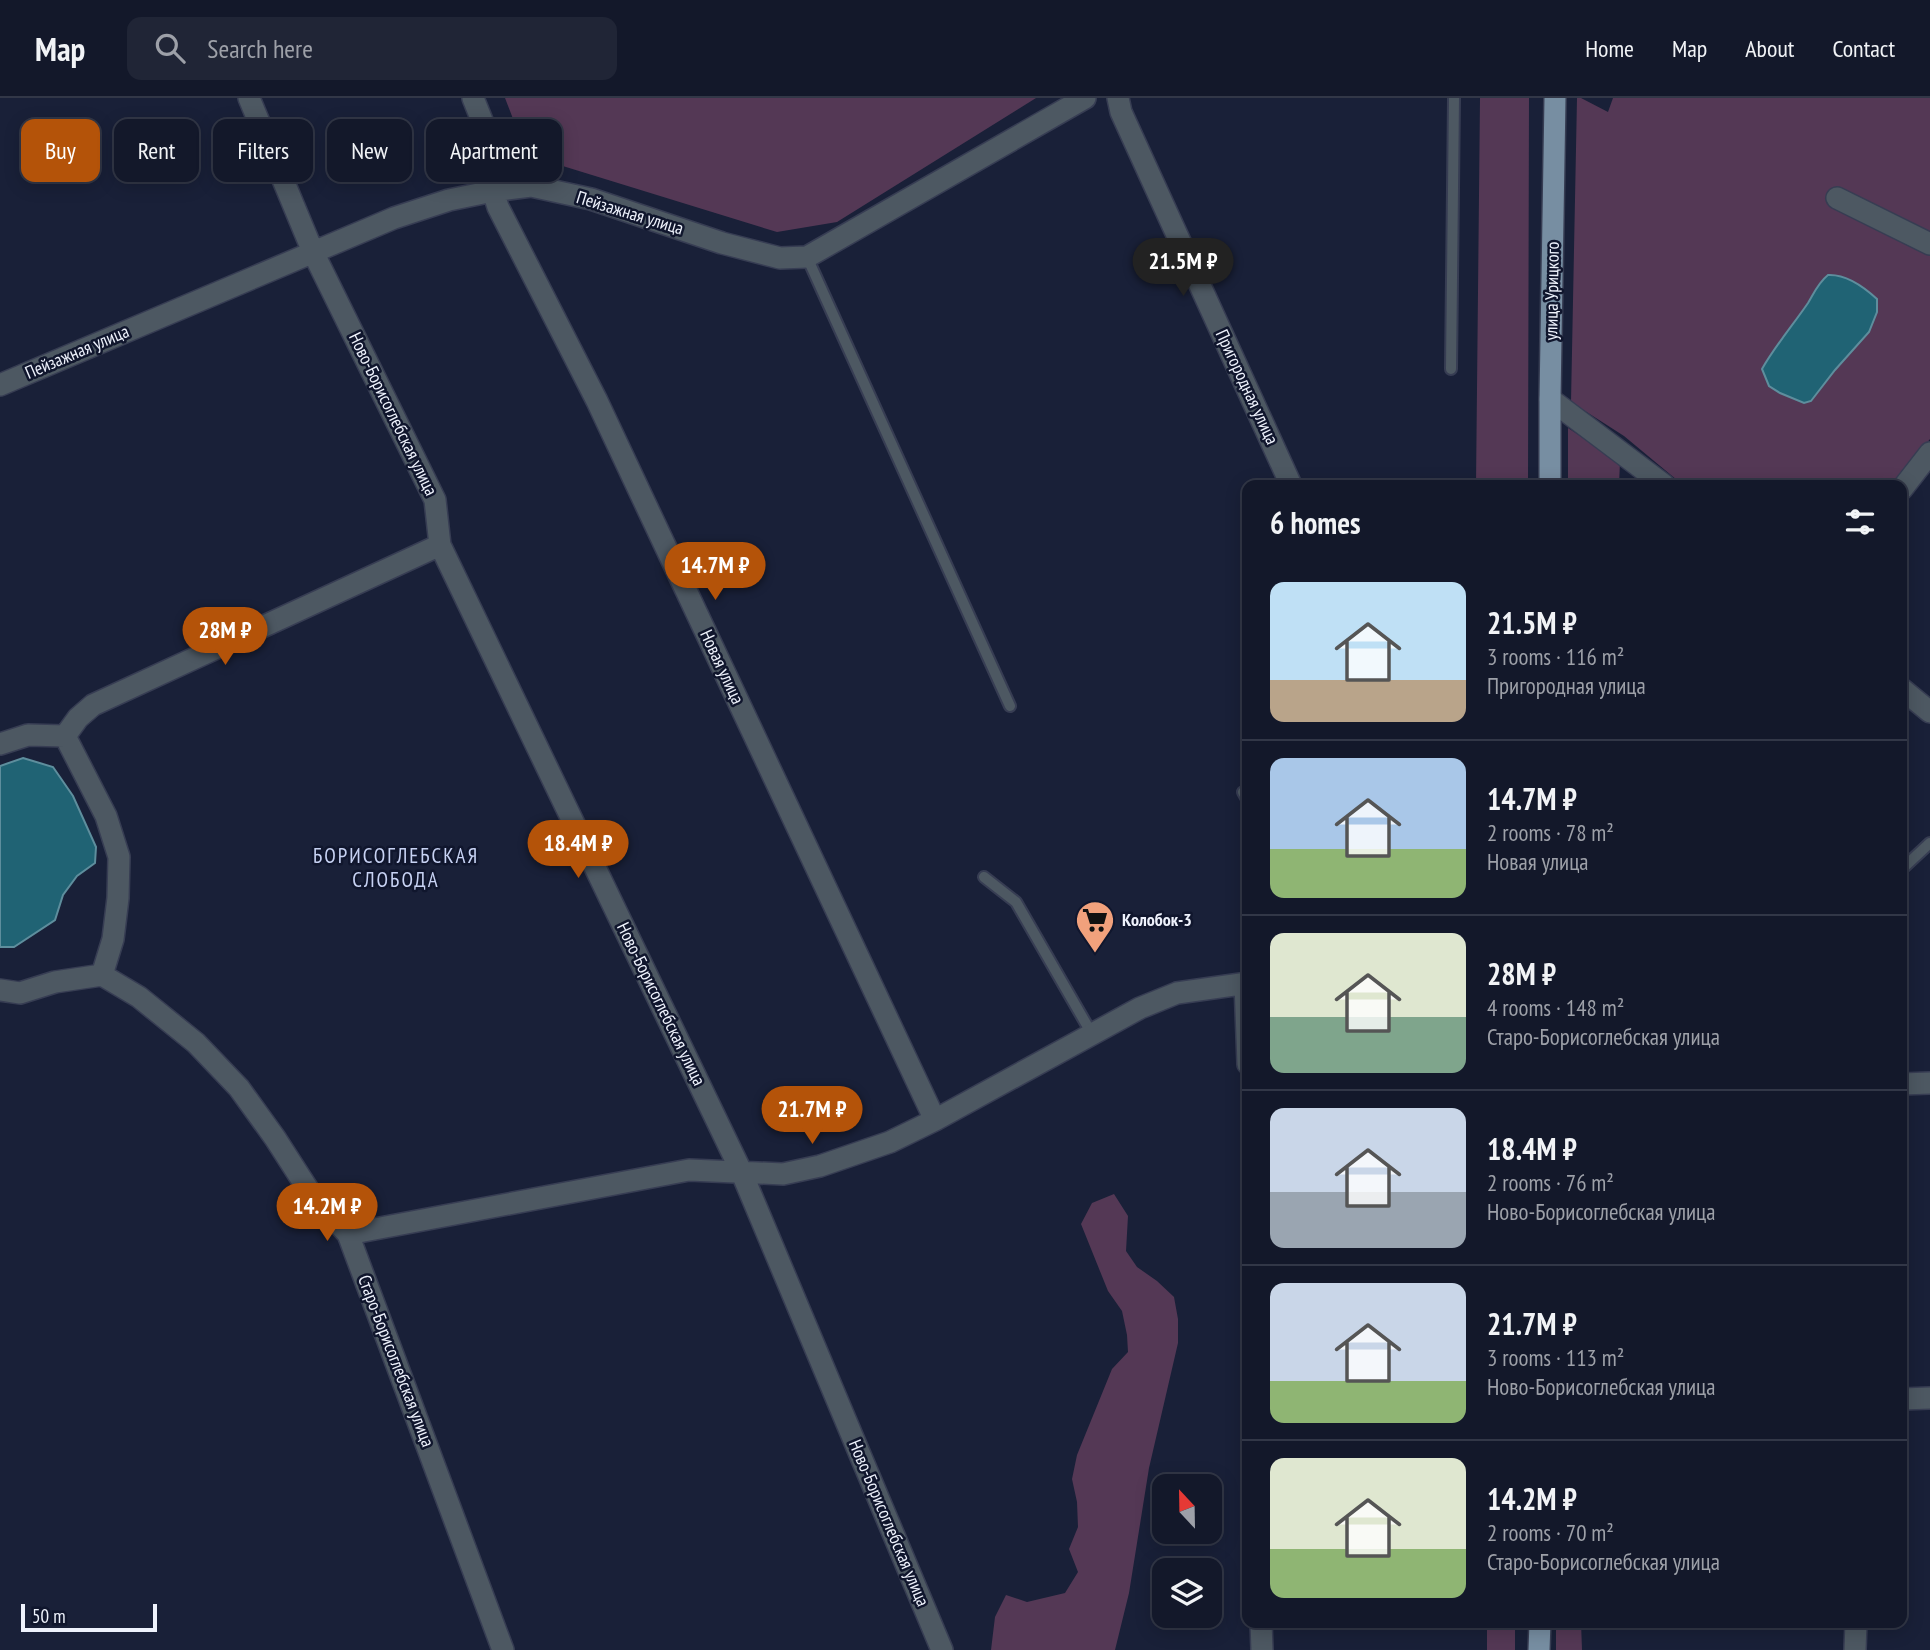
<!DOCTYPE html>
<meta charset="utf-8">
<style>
:root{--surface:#13182a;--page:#202536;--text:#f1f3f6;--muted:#9da0a8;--line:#323747;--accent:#b45309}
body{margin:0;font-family:"PT Sans Narrow",sans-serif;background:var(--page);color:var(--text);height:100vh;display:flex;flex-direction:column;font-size:26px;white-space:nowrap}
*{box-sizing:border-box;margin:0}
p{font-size:23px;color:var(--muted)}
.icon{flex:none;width:38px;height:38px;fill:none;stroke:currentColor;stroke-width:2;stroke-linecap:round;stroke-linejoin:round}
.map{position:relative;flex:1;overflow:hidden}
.drawer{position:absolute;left:1242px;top:382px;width:665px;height:1148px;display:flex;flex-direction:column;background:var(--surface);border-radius:14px;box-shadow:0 4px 18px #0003,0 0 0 2px var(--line)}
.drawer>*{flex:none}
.top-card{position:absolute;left:21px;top:21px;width:665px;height:63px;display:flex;gap:14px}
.needle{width:46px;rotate:338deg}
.tools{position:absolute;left:1152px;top:1376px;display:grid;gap:14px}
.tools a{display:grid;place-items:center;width:70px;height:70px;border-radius:14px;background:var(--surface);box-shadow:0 4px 18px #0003,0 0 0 2px var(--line);font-size:35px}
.scale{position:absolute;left:21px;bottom:18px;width:136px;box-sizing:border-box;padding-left:7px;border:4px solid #eef2fc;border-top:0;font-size:19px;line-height:24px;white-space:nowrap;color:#eef2fc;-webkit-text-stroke:5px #10162d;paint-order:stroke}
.price{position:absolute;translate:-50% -60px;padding:0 16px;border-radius:24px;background:var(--accent);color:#fff;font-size:23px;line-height:46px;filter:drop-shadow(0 2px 4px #0008)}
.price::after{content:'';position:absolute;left:50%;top:42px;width:21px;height:16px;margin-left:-10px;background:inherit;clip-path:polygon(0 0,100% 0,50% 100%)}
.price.current{background:#222;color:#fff}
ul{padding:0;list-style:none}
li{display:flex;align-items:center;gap:21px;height:175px;padding:0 28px}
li+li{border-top:2px solid var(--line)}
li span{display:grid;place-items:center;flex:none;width:196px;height:140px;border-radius:14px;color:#555}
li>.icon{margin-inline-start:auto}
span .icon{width:84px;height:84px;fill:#fffc;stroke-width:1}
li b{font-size:30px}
h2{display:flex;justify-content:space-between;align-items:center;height:84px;padding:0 28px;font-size:30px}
.tag{padding:0 24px;border-radius:14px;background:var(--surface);box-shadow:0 4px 18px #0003,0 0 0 2px var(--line);font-size:24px;line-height:63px}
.tag.current{background:var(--accent);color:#fff}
header{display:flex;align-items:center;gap:42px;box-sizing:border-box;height:98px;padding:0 35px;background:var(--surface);border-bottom:2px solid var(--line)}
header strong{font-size:33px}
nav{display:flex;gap:38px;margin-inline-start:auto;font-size:24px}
.search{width:490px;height:63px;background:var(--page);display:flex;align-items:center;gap:18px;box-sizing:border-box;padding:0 24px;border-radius:14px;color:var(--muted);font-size:26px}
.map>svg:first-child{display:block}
.green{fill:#543855}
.water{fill:#206374;stroke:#5e8e9d;stroke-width:2}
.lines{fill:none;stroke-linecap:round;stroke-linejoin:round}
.service-casing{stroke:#373d53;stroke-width:14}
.minor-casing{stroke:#373d53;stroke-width:24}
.tertiary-casing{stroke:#373d53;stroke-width:24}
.primary-casing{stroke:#373d53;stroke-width:24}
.service{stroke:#4d5862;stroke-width:10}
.minor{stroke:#4d5862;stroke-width:21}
.tertiary{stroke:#4d5862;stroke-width:21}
.primary{stroke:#778ea2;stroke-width:21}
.labels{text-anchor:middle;stroke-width:5;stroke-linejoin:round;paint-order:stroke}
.street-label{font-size:18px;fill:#eef2fc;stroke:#10162d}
.poi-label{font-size:18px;font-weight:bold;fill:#eef2fc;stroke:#10162d;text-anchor:start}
.quarter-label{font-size:21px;letter-spacing:2px;fill:#c7d2f3;stroke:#10162d}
</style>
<header>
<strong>Map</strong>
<div class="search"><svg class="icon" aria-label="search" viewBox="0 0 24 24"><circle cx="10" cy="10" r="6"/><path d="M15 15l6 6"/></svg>Search here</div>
<nav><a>Home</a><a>Map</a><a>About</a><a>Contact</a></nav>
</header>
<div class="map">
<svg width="1930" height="1552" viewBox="0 0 1930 1552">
<rect width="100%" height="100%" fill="#192038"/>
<path class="green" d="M 505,0 L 1036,0 L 837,124 L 777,134 L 527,57 Z
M 1480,0 L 1529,0 L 1528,387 L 1476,387 Z
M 1577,0 L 1581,0 L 1608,14 L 1613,0 L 1930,0 L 1930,341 L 1892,387 L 1683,387 L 1624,338 L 1571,304 Z
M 1568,330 L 1620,364 L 1619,387 L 1568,387 Z
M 1114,1096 L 1128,1118 L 1126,1153 L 1137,1169 L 1157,1183 L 1174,1199 L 1178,1221 L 1178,1245 L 1149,1370 L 1129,1495 L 1115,1552 L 991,1552 L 995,1519 L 1006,1497 L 1027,1504 L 1065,1495 L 1078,1474 L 1069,1451 L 1078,1429 L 1077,1404 L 1072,1381 L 1077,1357 L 1112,1271 L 1128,1254 L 1127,1237 L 1122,1213 L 1108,1193 L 1081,1126 L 1092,1105 Z
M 1487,1524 L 1515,1524 L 1515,1552 L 1487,1552 Z
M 1556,1524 L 1581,1524 L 1582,1552 L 1556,1552 Z"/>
<path class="water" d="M 1828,177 C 1846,176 1864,189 1877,201 L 1877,214 L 1869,234 L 1835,272 L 1811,303 L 1804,305 L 1780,295 L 1769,288 L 1762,271 C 1775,248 1793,227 1808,205 C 1814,195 1818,185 1828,177 Z
M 23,660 L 53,669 L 73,698 L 96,749 L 95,765 L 77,778 L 63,797 L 55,822 L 14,849 L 0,849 L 0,668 Z"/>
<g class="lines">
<g class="service-casing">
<path id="service" d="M 807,159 L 1010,608
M 1451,271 L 1454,0
M 1243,694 L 1248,703
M 1902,771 L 1930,745
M 984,779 L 1016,804 L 1092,936"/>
</g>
<g class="minor-casing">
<path id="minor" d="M 249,0 L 313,154 L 435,402 L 440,447 L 741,1073 L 942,1552
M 473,0 L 491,45 L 497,76 L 493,93 L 498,109 L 597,303 L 935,1022
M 1118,0 L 1121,14 L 1291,387
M 0,287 L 394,120 L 449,102 L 493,93 L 531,88 L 591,101 L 722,145 L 780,160 L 807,159 L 1085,0
M 1550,301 L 1664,387
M 1902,391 L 1930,355
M 1902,591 L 1930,614
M 65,638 L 106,718 L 119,759 L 118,800 L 113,841 L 102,877
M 0,646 L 28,637 L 65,638 L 78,620 L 93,607 L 440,447
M 1245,885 L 1248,966
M 0,892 L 20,895 L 55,884 L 102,877 L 139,899 L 196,945 L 239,990 L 275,1040 L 311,1096 L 348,1136 L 503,1552
M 1902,986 L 1930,985
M 348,1136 L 689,1072 L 783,1076 L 820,1068 L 890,1044 L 935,1022 L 1140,910 L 1177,895 L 1248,885
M 1902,1301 L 1930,1300
M 1261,1524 L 1262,1552
M 1855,1552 L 1856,1524"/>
</g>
<g class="tertiary-casing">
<path id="tertiary" d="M 1837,100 L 1930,146"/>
</g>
<g class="primary-casing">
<path id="primary" d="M 1550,387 L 1550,301 L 1555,0
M 1539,1552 L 1540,1524"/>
</g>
<use href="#service" class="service"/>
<use href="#minor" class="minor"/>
<use href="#tertiary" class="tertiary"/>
<use href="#primary" class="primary"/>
</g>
<defs>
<g id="supermarket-pin" transform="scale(2.0125)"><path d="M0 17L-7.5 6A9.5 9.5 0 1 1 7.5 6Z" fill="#f1a17c" stroke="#10162d"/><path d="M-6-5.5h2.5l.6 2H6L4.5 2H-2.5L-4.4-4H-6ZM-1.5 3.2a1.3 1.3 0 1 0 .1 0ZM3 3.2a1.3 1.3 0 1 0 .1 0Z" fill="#111"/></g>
</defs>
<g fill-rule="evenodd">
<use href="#supermarket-pin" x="1095" y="822"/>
</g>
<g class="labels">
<g class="street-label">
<text transform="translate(630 115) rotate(17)" y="6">Пейзажная улица</text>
<text transform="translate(1552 193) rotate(-89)" y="6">улица Урицкого</text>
<text transform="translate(77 254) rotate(-23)" y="6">Пейзажная улица</text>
<text transform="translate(1247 289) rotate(65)" y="6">Пригородная улица</text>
<text transform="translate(393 316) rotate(64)" y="6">Ново-Борисоглебская улица</text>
<text transform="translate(722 569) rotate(65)" y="6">Новая улица</text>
<text transform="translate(661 906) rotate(64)" y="6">Ново-Борисоглебская улица</text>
<text transform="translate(396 1263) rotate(69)" y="6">Старо-Борисоглебская улица</text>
<text transform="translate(889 1425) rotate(67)" y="6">Ново-Борисоглебская улица</text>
</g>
<g class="poi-label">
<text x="1122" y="828">Колобок-3</text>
</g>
<g class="quarter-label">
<text x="396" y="765">БОРИСОГЛЕБСКАЯ<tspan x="396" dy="24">СЛОБОДА</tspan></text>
</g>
</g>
</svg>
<div class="tools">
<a><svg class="needle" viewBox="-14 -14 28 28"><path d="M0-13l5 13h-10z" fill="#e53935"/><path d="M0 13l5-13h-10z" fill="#9da0a8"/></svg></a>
<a><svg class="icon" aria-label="layers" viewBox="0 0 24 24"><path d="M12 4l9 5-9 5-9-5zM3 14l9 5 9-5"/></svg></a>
</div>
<div class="scale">50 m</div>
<b class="price current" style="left:1183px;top:200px">21.5M ₽</b>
<b class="price" style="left:715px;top:504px">14.7M ₽</b>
<b class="price" style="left:225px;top:569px">28M ₽</b>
<b class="price" style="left:578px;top:782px">18.4M ₽</b>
<b class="price" style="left:812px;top:1048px">21.7M ₽</b>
<b class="price" style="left:327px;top:1145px">14.2M ₽</b>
<div class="top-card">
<a class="tag current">Buy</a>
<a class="tag">Rent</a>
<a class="tag">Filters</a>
<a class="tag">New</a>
<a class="tag">Apartment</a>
</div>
<section class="drawer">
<h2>6 homes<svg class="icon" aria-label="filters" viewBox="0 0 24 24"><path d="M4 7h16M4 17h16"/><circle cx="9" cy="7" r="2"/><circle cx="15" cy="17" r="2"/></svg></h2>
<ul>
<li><span style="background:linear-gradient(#bfe0f5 70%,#b9a48a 0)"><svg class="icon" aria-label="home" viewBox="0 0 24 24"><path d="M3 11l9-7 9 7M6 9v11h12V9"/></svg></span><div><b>21.5M ₽</b><p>3 rooms · 116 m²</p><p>Пригородная улица</p></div></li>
<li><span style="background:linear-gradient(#a9c7e8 65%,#8fb573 0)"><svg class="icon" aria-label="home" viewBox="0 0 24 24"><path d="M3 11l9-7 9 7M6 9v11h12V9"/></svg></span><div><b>14.7M ₽</b><p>2 rooms · 78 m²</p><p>Новая улица</p></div></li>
<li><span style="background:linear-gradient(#dfe7d0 60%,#7fa58c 0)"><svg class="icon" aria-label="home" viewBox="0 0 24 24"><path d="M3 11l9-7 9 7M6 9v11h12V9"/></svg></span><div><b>28M ₽</b><p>4 rooms · 148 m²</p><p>Старо-Борисоглебская улица</p></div></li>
<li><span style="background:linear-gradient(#c9d6e8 60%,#9aa5b1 0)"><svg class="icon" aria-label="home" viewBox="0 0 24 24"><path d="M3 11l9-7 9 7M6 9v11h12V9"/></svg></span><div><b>18.4M ₽</b><p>2 rooms · 76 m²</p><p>Ново-Борисоглебская улица</p></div></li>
<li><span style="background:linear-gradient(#c9d6e8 70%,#8fb573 0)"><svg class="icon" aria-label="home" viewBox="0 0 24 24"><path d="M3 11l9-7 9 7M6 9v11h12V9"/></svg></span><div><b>21.7M ₽</b><p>3 rooms · 113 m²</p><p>Ново-Борисоглебская улица</p></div></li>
<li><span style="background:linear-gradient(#dfe7d0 65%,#8fb573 0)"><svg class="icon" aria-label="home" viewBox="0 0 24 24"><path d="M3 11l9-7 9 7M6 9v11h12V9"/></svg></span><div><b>14.2M ₽</b><p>2 rooms · 70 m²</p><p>Старо-Борисоглебская улица</p></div></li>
</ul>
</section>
</div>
